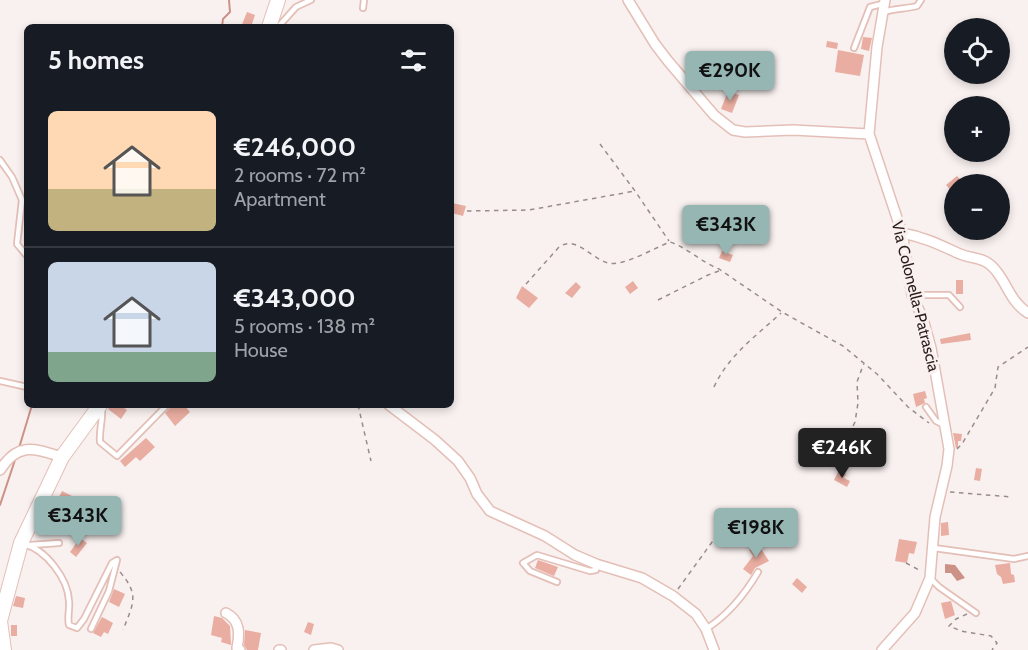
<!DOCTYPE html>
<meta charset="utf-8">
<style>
:root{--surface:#171b24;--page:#20242c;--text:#f1f3f6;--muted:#9ea1a6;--line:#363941;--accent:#95b6b3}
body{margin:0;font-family:Cabin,sans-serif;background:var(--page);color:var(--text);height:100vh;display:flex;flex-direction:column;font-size:22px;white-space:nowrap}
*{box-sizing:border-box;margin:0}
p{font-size:20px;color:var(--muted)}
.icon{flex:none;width:33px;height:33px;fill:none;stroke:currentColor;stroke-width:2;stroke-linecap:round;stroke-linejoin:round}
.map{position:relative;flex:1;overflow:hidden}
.sheet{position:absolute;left:24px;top:24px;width:430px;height:384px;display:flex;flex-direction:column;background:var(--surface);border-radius:9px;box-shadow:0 3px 9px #0003}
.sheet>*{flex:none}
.buttons{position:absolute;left:944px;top:18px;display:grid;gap:12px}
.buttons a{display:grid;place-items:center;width:66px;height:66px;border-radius:50%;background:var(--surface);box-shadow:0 3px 9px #0003;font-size:30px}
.price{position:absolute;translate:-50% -51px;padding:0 14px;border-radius:6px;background:var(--accent);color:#111;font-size:20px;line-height:39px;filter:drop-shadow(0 2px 3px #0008)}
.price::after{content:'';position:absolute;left:50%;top:36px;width:18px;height:14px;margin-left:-9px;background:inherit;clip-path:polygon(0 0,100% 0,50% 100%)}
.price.on{background:#222;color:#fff}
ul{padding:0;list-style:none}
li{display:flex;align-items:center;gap:18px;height:150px;padding:0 24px}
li+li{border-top:2px solid var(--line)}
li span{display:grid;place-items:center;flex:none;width:168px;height:120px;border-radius:9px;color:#555}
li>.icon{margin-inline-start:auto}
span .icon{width:72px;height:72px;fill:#fffc;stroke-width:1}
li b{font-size:26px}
h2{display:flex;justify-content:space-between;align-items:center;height:72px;padding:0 24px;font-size:26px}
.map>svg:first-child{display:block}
.water{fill:#cc9286}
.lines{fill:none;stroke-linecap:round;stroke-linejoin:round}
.stream{stroke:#cc9286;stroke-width:2}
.building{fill:#e9ada1}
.service-casing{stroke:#e4bfb7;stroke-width:8}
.minor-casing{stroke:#e4bfb7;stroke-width:12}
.secondary-casing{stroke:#e4bfb7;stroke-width:16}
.path{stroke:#988d8b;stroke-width:1.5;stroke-dasharray:4.5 4.5;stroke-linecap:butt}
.service{stroke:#fff;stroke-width:4.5}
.minor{stroke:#fff;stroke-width:9}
.secondary{stroke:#fff;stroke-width:14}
.labels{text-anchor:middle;stroke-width:6;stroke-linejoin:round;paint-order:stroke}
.street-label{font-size:16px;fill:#2b1d1a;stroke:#f9f1f0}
</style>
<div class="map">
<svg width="1028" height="650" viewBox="0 0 1028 650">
<rect width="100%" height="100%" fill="#f9f1f0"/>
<path class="water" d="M 945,564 L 955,565 L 965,578 L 957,581 L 951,573 L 945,573 Z"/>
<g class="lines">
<path class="stream" d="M 222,27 L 223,19 L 230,12 L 229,0
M 19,448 L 32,405
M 0,505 L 16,457"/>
</g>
<path class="building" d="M 247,12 L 255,15 L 251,27 L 241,27 Z
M 863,37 L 872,38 L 869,51 L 861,49 Z
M 827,41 L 838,43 L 837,49 L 826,47 Z
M 838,50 L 864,55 L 860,76 L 835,72 Z
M 705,65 L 707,72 L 692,75 L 691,68 Z
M 728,91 L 739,95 L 732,113 L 721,109 Z
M 957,176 L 965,184 L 954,184 L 954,194 L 946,185 Z
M 452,203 L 466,206 L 463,216 L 452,213 Z
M 722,251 L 733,255 L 730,262 L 719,258 Z
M 956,280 L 963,280 L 963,294 L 956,294 Z
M 633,281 L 638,288 L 630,294 L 625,287 Z
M 576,282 L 581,287 L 572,298 L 565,293 Z
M 522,286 L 538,298 L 529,308 L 516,298 Z
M 970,333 L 971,340 L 941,344 L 940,339 Z
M 925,391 L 927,398 L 924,399 L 925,403 L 916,407 L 913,394 Z
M 112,405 L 120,405 L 127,410 L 121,419 L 108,409 Z
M 173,405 L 184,405 L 190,412 L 175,426 L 165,413 Z
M 953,433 L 962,434 L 961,441 L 958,441 L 958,448 L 956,448 Z
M 146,438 L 155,447 L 140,461 L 136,457 L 125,467 L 120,461 Z
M 976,468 L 982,469 L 980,481 L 974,480 Z
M 839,470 L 846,474 L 844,478 L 850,481 L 847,487 L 834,480 Z
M 62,491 L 78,499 L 72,512 L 66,510 L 69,502 L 59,497 Z
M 90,505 L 99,511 L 91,522 L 94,525 L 85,535 L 76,527 L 88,512 L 86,511 Z
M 948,522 L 949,535 L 941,536 L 941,523 Z
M 80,538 L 87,543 L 76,557 L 70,552 Z
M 899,539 L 917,542 L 914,554 L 909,553 L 907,563 L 895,561 Z
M 758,544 L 769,561 L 755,568 L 751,575 L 743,569 L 753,556 L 749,550 Z
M 538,560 L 558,567 L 554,576 L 535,568 Z
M 1010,563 L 1011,574 L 1014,575 L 1015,582 L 1003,584 L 1001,577 L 997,574 L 995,565 Z
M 797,578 L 807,587 L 802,593 L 792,584 Z
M 114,589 L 125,594 L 119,607 L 109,602 Z
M 16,596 L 25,598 L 23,608 L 13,606 Z
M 951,601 L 955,615 L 945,619 L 941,603 Z
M 214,616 L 222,618 L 230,626 L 231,645 L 221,642 L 222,638 L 211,635 Z
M 102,617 L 113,623 L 108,634 L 104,632 L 101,637 L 93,633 Z
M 308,622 L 314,624 L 311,635 L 304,632 Z
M 11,625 L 17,625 L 17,636 L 11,636 Z
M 245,630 L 261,633 L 258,650 L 247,650 L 244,645 Z"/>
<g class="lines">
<g class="service-casing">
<path id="service" d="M 363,8 L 364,0
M 884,12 C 895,8 906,9 917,6 L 921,0
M 278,27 L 296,7 L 311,0
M 854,48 L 870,7 L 886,3
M 0,160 L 12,177 L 22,200 L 17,244 L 27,256
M 912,295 L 949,295 L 960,307
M 0,381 L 27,387
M 926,407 L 936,421 L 944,425
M 102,408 C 103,419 99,430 100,442 L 117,456 L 167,405
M 23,544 C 46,549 68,579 69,601 C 70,610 67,617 69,625 L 77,628 L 84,619 L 112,563 L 117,560 L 109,591 L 91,629
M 30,545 L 59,543
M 934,548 L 1014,559 L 1028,556
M 930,578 L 939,587 L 976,613
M 557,582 L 530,571 L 523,563 L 537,555 L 590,571 L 596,570 L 596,564
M 706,629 C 728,615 745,594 758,572"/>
</g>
<g class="minor-casing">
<path id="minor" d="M 628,0 L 655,44 L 668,61 L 714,115 L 733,130 L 745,132 L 793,130 L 869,134
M 902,233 C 924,237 940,245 960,254 C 975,260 985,256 997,272 C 1008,286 1011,302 1028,313
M 389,405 L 435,440 L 458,461 L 470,478 L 477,494 L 490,511 L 545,536 L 575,555 L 596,564 L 642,578 L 673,596 L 696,614 L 706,629 L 714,650
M 0,470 C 18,442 33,448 62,457
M 226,613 C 240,620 240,633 237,648 L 240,650
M 279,650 L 281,650
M 314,650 L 331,648 L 338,650
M 882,650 L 915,613 L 930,578 L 935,517 L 947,466 L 949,449 L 931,348 L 923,319 L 912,295 L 902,233 L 869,134 L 877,47 L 885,0"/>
</g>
<g class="secondary-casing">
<path id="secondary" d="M 269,27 L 278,0
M 4,650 L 0,621 L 21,543 L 62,457 L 100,405"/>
</g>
<path class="path" d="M 600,144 L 635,191 L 669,241
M 467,211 L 529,210 L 635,191
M 526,284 L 559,247 C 576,235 590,258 608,263 C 623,267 654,248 670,242 C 688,248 701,262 719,269 L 782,312 L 843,346 L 877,374 L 908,407 L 929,423
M 658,300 L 708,275 L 719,271
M 714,387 C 728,356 756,336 781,313
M 358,405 L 371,461
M 957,449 L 962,444 L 995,388 L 998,367 L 1028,347
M 837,458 L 855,422 L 858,403 L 857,382 L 864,363
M 950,492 L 1012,497
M 906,563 L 921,571
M 120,572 C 140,595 133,604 123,630
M 678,589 L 715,538 L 719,518
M 967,614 L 956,619 L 949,626 L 961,631 L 991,636 L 997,643 L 992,650"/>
<use href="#service" class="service"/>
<use href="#minor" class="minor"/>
<use href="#secondary" class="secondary"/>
</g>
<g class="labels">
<g class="street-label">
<text transform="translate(916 296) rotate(76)" y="6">Via Colonella-Patrascia</text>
</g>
</g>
</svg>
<div class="buttons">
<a><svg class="icon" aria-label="locate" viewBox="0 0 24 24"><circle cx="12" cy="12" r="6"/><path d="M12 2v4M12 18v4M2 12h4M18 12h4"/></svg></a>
<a>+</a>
<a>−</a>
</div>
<b class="price" style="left:730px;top:102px">€290K</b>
<b class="price" style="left:726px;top:256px">€343K</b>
<b class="price on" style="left:842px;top:479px">€246K</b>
<b class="price" style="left:78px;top:547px">€343K</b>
<b class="price" style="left:756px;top:559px">€198K</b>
<section class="sheet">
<h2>5 homes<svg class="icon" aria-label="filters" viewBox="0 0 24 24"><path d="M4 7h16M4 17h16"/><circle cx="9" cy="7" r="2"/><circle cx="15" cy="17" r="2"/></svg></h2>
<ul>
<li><span style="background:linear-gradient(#ffd9b3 65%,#c2b280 0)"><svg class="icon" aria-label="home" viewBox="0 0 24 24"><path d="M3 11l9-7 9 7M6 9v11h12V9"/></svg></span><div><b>€246,000</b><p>2 rooms · 72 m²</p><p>Apartment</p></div></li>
<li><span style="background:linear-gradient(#c9d6e8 75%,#7fa58c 0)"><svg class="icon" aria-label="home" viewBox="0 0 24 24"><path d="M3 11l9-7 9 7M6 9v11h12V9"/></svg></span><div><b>€343,000</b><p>5 rooms · 138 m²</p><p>House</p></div></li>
</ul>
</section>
</div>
